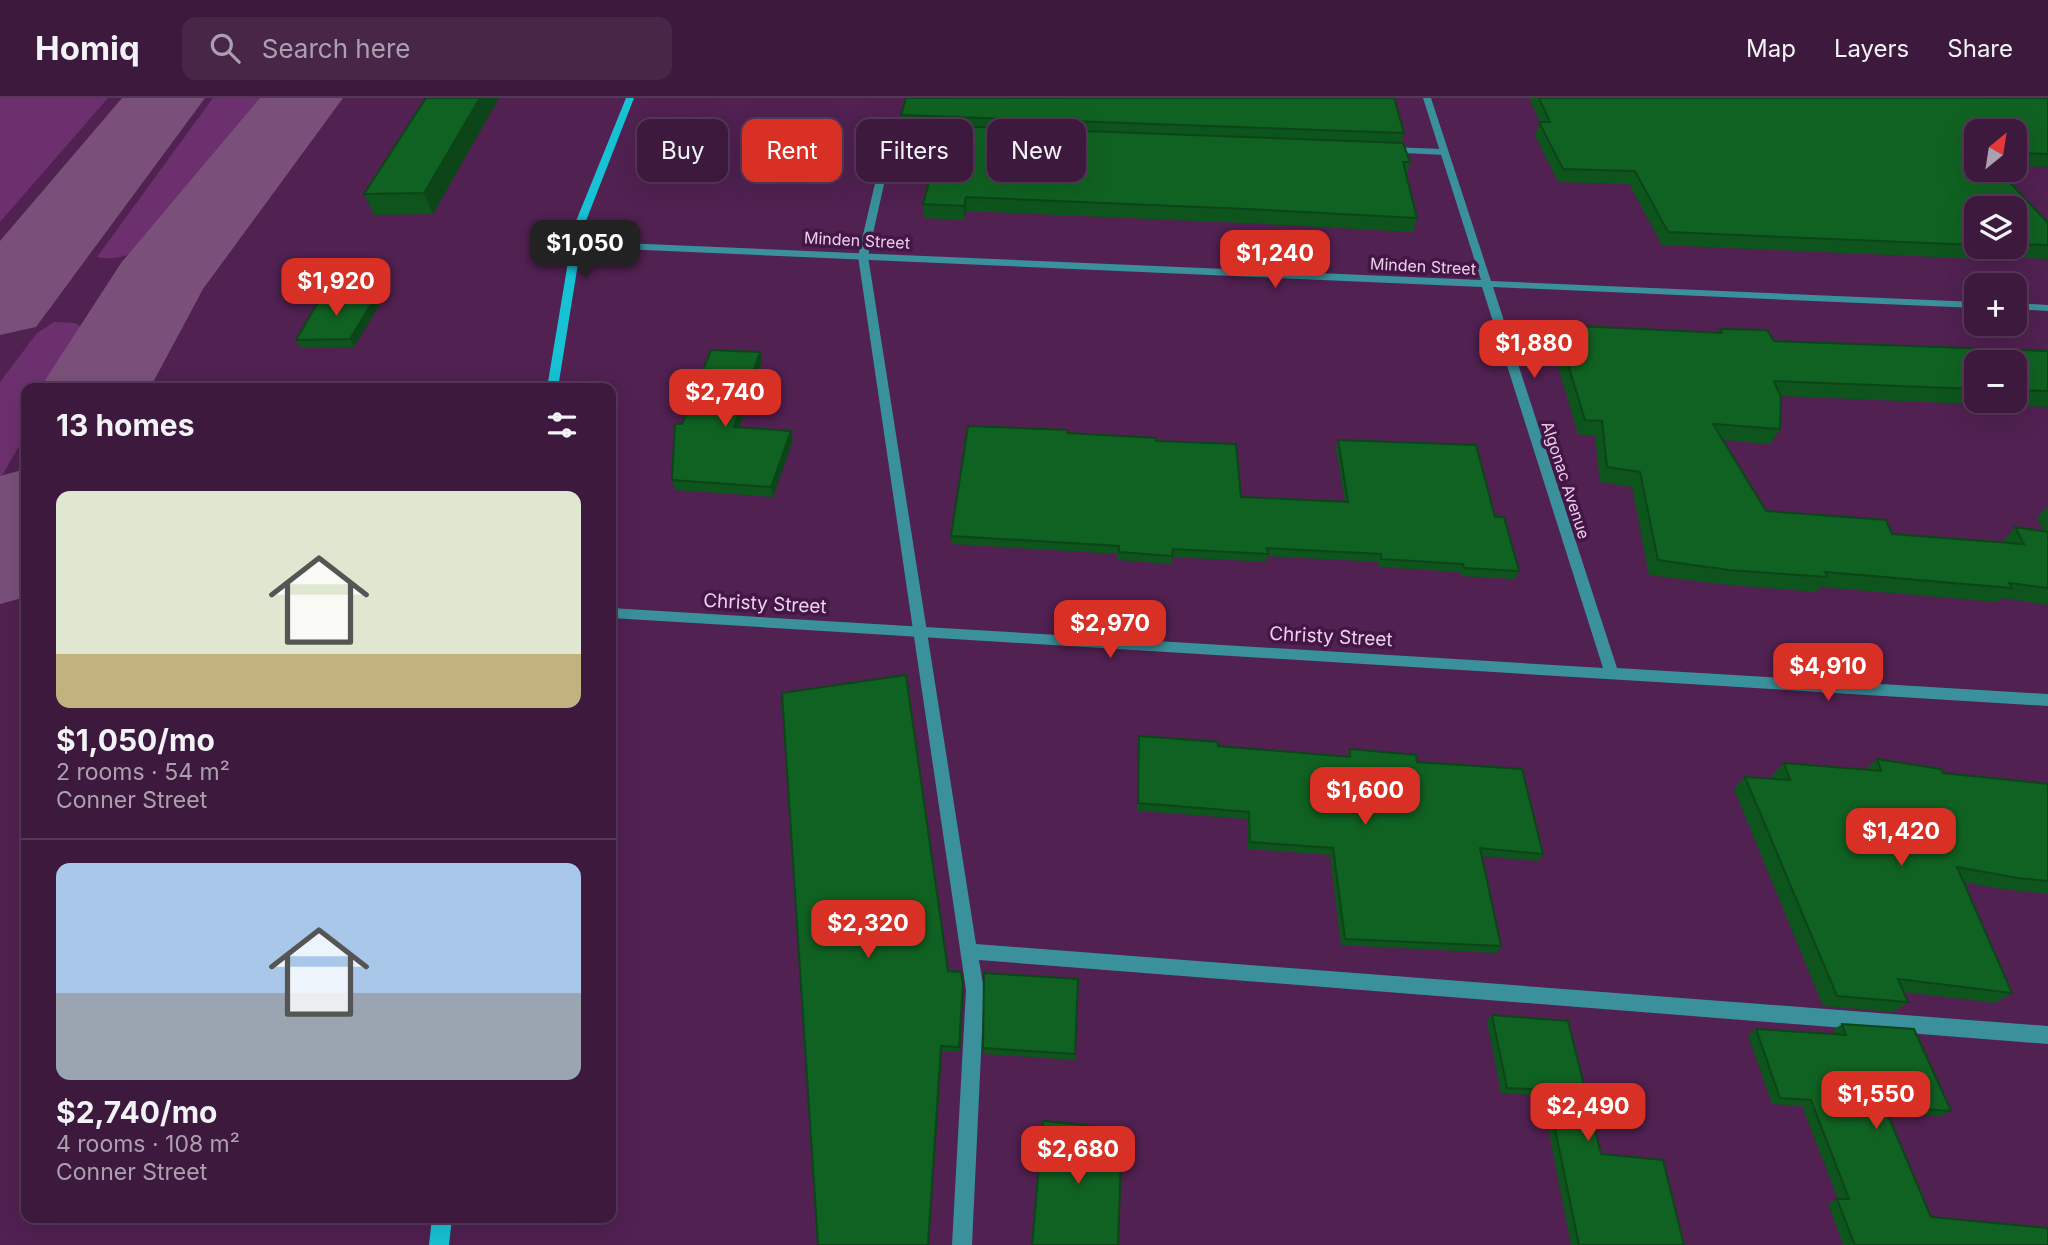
<!DOCTYPE html>
<meta charset="utf-8">
<style>
:root{--surface:#3c193d;--page:#472648;--text:#f1f3f6;--muted:#aca0b0;--line:#553857;--accent:#d93025}
body{margin:0;font-family:Inter,sans-serif;background:var(--page);color:var(--text);height:100vh;display:flex;flex-direction:column;font-size:26px;white-space:nowrap}
*{box-sizing:border-box;margin:0}
p{font-size:23px;color:var(--muted)}
.icon{flex:none;width:38px;height:38px;fill:none;stroke:currentColor;stroke-width:2;stroke-linecap:round;stroke-linejoin:round}
.map{position:relative;flex:1;overflow:hidden}
.details{position:absolute;left:21px;top:285px;width:595px;height:840px;display:flex;flex-direction:column;background:var(--surface);border-radius:14px;box-shadow:0 7px 28px #0002,0 0 0 2px var(--line)}
.details>*{flex:none}
.banner{position:absolute;left:637px;top:21px;width:665px;height:63px;display:flex;gap:14px}
.needle{width:46px;rotate:30deg}
.tools{position:absolute;left:1964px;top:21px;display:grid;gap:14px}
.tools a{display:grid;place-items:center;width:63px;height:63px;border-radius:14px;background:var(--surface);box-shadow:0 7px 28px #0002,0 0 0 2px var(--line);font-size:35px}
.price{position:absolute;translate:-50% -60px;padding:0 16px;border-radius:14px;background:var(--accent);color:#fff;font-size:23px;line-height:46px;filter:drop-shadow(0 2px 4px #0008)}
.price::after{content:'';position:absolute;left:50%;top:42px;width:21px;height:16px;margin-left:-10px;background:inherit;clip-path:polygon(0 0,100% 0,50% 100%)}
.price.current{background:#222;color:#fff}
ul{padding:0;list-style:none}
li{display:grid;align-content:center;gap:14px;height:371px;padding:0 35px}
li+li{border-top:2px solid var(--line)}
li span{display:grid;place-items:center;height:217px;border-radius:14px;color:#555}
li>.icon{margin-inline-start:auto}
span .icon{width:126px;height:126px;fill:#fffc;stroke-width:1}
li b{font-size:30px}
h2{display:flex;justify-content:space-between;align-items:center;height:84px;padding:0 35px;font-size:30px}
.pill{padding:0 24px;border-radius:14px;background:var(--surface);box-shadow:0 7px 28px #0002,0 0 0 2px var(--line);font-size:24px;line-height:63px}
.pill.current{background:var(--accent);color:#fff}
header{display:flex;align-items:center;gap:42px;box-sizing:border-box;height:98px;padding:0 35px;background:var(--surface);border-bottom:2px solid var(--line)}
header strong{font-size:33px}
nav{display:flex;gap:38px;margin-inline-start:auto;font-size:24px}
.search{width:490px;height:63px;background:var(--page);display:flex;align-items:center;gap:18px;box-sizing:border-box;padding:0 24px;border-radius:14px;color:var(--muted);font-size:26px}
.map>svg:first-child{display:block}
.green{fill:#6d306f}
.lines{fill:none;stroke-linecap:round;stroke-linejoin:round}
.taxiway{fill:#7a507b;fill-rule:evenodd}
.service{fill:#3a909b;fill-rule:evenodd}
.minor{fill:#3a909b;fill-rule:evenodd}
.secondary{fill:#16c2d3;fill-rule:evenodd}
.wall{fill:#0e541d;fill-rule:evenodd}
.shaded-wall{fill:#0b4518}
.building{fill:#106222;stroke:#0b4518;stroke-width:2}
.labels{text-anchor:middle;stroke-width:7;stroke-linejoin:round;paint-order:stroke}
.far-street-label{font-size:16px;fill:#ecd0ec;stroke:#441646}
.street-label{font-size:19px;fill:#ecd0ec;stroke:#441646}
</style>
<header>
<strong>Homiq</strong>
<div class="search"><svg class="icon" aria-label="search" viewBox="0 0 24 24"><circle cx="10" cy="10" r="6"/><path d="M15 15l6 6"/></svg>Search here</div>
<nav><a>Map</a><a>Layers</a><a>Share</a></nav>
</header>
<div class="map">
<svg width="2048" height="1147" viewBox="0 0 2048 1147">
<rect width="100%" height="100%" fill="#502151"/>
<path class="green" d="M 0,0 L 108,0 L 0,124 Z
M 213,0 L 270,0 L 153,141 C 139,154 118,164 97,159 Z
M 54,224 L 75,225 L 84,231 L 85,236 L 53,290 L 26,290 L 26,336 L 0,381 L 0,284 L 37,235 Z"/>
<g class="lines">
<path class="taxiway" d="M 122,0 L 205,0 L 36,229 L 0,237 L 0,143 Z
M 260,0 L 343,0 L 203,191 L 150,290 L 40,290 L 121,165 Z
M 26,371 L 26,499 L 0,506 L 0,378 Z"/>
<path class="service" d="M 891,31 L 913,32 L 917,35 L 913,38 L 895,37 L 868,158 L 976,846 L 2048,928 L 2048,946 L 979,862 L 984,892 L 972,1147 L 952,1147 L 966,892 L 858,158 L 887,34 Z
M 1388,49 L 1444,51 L 1448,54 L 1444,57 L 1385,54 L 1384,52 Z"/>
<path class="minor" d="M 1423,0 L 1431,0 L 1491,183 L 1976,204 L 1976,210 L 1493,189 L 1617,570 L 2048,596 L 2048,608 L 611,520 L 611,510 L 1603,570 L 1482,189 L 576,149 L 571,146 L 576,143 L 1481,182 Z
M 2014,205 L 2048,207 L 2048,213 L 2014,211 Z"/>
<path class="secondary" d="M 626,0 L 634,0 L 584,128 L 558,290 L 547,290 L 574,128 Z
M 432,1120 L 452,1120 L 449,1147 L 429,1147 Z"/>
</g>
<path class="wall" d="M 426,0 L 433,116 L 374,117 L 364,96 Z
M 1529,0 L 2048,0 L 2048,69 L 2014,68 L 2014,33 L 1976,33 L 1976,72 L 2048,125 L 2048,161 L 2005,159 L 2003,162 L 1662,147 L 1629,86 L 1558,84 L 1535,37 L 1540,24 ZM 1976,110 L 2014,110 L 2014,149 L 1976,149 Z
M 901,17 L 1404,35 L 1401,44 L 1410,64 L 1406,78 L 1417,120 L 1413,134 L 1244,125 L 966,113 L 964,122 L 924,120 L 923,106 L 935,61 L 893,60 L 892,46 L 902,27 Z
M 376,198 L 380,206 L 354,249 L 301,250 L 296,242 Z
M 1556,227 L 1718,235 L 1720,231 L 1774,243 L 2048,253 L 2048,309 L 1781,298 L 1780,331 L 1770,346 L 1723,342 L 1766,413 L 1892,436 L 2002,445 L 2015,429 L 2045,434 L 2037,420 L 2048,408 L 2048,507 L 2002,500 L 1998,504 L 1820,489 L 1816,494 L 1719,486 L 1649,477 L 1632,389 L 1600,384 L 1595,338 L 1578,336 L 1550,241 ZM 1976,264 L 2014,264 L 2014,303 L 1976,303 Z
M 760,254 L 762,263 L 739,330 L 793,342 L 773,399 L 675,392 L 672,382 L 682,326 Z
M 1067,335 L 1156,343 L 1241,399 L 1345,404 L 1336,350 L 1338,342 L 1495,419 L 1519,473 L 1515,481 L 1461,478 L 1460,474 L 1379,469 L 1378,464 L 1267,458 L 1266,464 L 1172,459 L 1171,466 L 1118,462 L 1118,456 L 951,446 L 951,438 Z
M 1139,638 L 1218,648 L 1347,659 L 1350,651 L 1417,664 L 1543,756 L 1538,763 L 1481,758 L 1501,848 L 1496,855 L 1341,847 L 1330,757 L 1248,751 L 1247,721 L 1137,713 Z
M 1877,661 L 1943,675 L 2048,686 L 2048,796 L 2002,791 L 1963,784 L 2012,895 L 1995,905 L 1904,894 L 1908,904 L 1893,914 L 1823,908 L 1734,691 L 1745,679 L 1774,681 L 1772,677 L 1784,665 L 1865,672 Z
M 948,873 L 963,892 L 960,954 L 942,953 L 818,1147 Z
M 1078,881 L 1075,962 L 984,956 L 983,950 Z
M 1492,917 L 1601,1056 L 1684,1147 L 1571,1147 L 1542,998 L 1501,995 L 1487,923 Z
M 1842,926 L 1951,1013 L 1940,1018 L 1886,1014 L 1931,1119 L 2048,1147 L 1843,1147 L 1828,1105 L 1838,1101 L 1802,1008 L 1772,1006 L 1748,937 L 1756,931 L 1835,936 L 1833,932 Z"/>
<path class="shaded-wall" d="M 480,0 L 499,0 L 433,116 L 424,95 Z
M 966,99 L 966,113 L 964,122 L 964,108 Z
M 376,198 L 380,206 L 354,249 L 350,241 Z
M 760,254 L 762,263 L 736,339 L 734,329 Z
M 791,333 L 793,342 L 773,399 L 771,389 Z
M 963,886 L 963,892 L 960,954 L 959,949 Z
M 941,948 L 942,953 L 929,1147 L 928,1147 Z"/>
<path class="building" d="M 426,0 L 480,0 L 424,95 L 364,96 Z
M 906,0 L 1394,0 L 1404,35 L 901,17 Z
M 1539,0 L 2048,0 L 2048,56 L 2014,55 L 2014,33 L 1976,33 L 1976,72 L 1998,72 L 2048,125 L 2048,147 L 2014,146 L 2014,110 L 1976,110 L 1976,147 L 1668,134 L 1635,73 L 1563,71 L 1539,24 L 1550,24 Z
M 898,26 L 1403,45 L 1410,64 L 1403,64 L 1417,120 L 1247,111 L 966,99 L 964,108 L 923,106 L 939,48 L 892,46 Z
M 376,198 L 350,241 L 296,242 L 321,199 Z
M 1556,227 L 1722,235 L 1720,231 L 1767,232 L 1774,243 L 2048,253 L 2048,293 L 2014,292 L 2014,264 L 1976,264 L 1976,291 L 1774,283 L 1781,299 L 1780,331 L 1713,326 L 1766,413 L 1886,422 L 1892,436 L 2024,446 L 2015,429 L 2048,434 L 2048,490 L 2009,485 L 2012,490 L 1825,474 L 1827,479 L 1729,472 L 1658,462 L 1640,374 L 1607,369 L 1602,323 L 1585,322 Z
M 711,252 L 760,254 L 734,329 L 791,333 L 771,389 L 672,382 L 675,326 L 682,326 Z
M 968,328 L 1067,332 L 1067,335 L 1156,340 L 1156,343 L 1236,346 L 1241,399 L 1348,404 L 1338,342 L 1476,347 L 1495,419 L 1504,419 L 1519,473 L 1464,470 L 1463,466 L 1381,461 L 1381,456 L 1267,450 L 1268,456 L 1173,451 L 1172,458 L 1119,454 L 1119,448 L 951,438 Z
M 906,577 L 948,873 L 961,874 L 963,886 L 959,949 L 941,948 L 928,1147 L 818,1147 L 782,595 Z
M 1139,638 L 1218,644 L 1218,648 L 1350,659 L 1350,651 L 1416,657 L 1417,664 L 1522,671 L 1543,756 L 1480,750 L 1501,848 L 1345,841 L 1333,750 L 1250,744 L 1249,714 L 1138,705 Z
M 1877,661 L 1941,671 L 1943,675 L 2048,686 L 2048,783 L 2018,780 L 1957,769 L 2012,895 L 1898,881 L 1908,904 L 1837,898 L 1745,679 L 1790,682 L 1784,665 L 1881,673 Z
M 984,875 L 1078,881 L 1075,956 L 983,950 Z
M 1492,917 L 1568,923 L 1601,1056 L 1663,1062 L 1684,1147 L 1579,1147 L 1547,992 L 1507,990 Z
M 1842,926 L 1914,931 L 1951,1013 L 1884,1008 L 1931,1119 L 2048,1130 L 2048,1147 L 1855,1147 L 1837,1101 L 1849,1101 L 1811,1002 L 1780,1000 L 1756,931 L 1846,937 Z
M 1043,1023 L 1122,1031 L 1118,1147 L 1032,1147 Z"/>
<g class="labels">
<g class="far-street-label">
<text transform="translate(857 142) rotate(3)" y="6">Minden Street</text>
<text transform="translate(1423 168) rotate(3)" y="6">Minden Street</text>
<text transform="translate(1566 382) rotate(72)" y="6">Algonac Avenue</text>
</g>
<g class="street-label">
<text transform="translate(765 505) rotate(3)" y="7">Christy Street</text>
<text transform="translate(1331 538) rotate(3)" y="7">Christy Street</text>
</g>
</g>
</svg>
<div class="tools">
<a><svg class="needle" viewBox="-14 -14 28 28"><path d="M0-13l5 13h-10z" fill="#e53935"/><path d="M0 13l5-13h-10z" fill="#aca0b0"/></svg></a>
<a><svg class="icon" aria-label="layers" viewBox="0 0 24 24"><path d="M12 4l9 5-9 5-9-5zM3 14l9 5 9-5"/></svg></a>
<a>+</a>
<a>−</a>
</div>
<b class="price current" style="left:585px;top:182px">$1,050</b>
<b class="price" style="left:1275px;top:192px">$1,240</b>
<b class="price" style="left:336px;top:220px">$1,920</b>
<b class="price" style="left:1534px;top:282px">$1,880</b>
<b class="price" style="left:725px;top:331px">$2,740</b>
<b class="price" style="left:1110px;top:562px">$2,970</b>
<b class="price" style="left:1828px;top:605px">$4,910</b>
<b class="price" style="left:1365px;top:729px">$1,600</b>
<b class="price" style="left:1901px;top:770px">$1,420</b>
<b class="price" style="left:868px;top:862px">$2,320</b>
<b class="price" style="left:1876px;top:1033px">$1,550</b>
<b class="price" style="left:1588px;top:1045px">$2,490</b>
<b class="price" style="left:1078px;top:1088px">$2,680</b>
<div class="banner">
<a class="pill">Buy</a>
<a class="pill current">Rent</a>
<a class="pill">Filters</a>
<a class="pill">New</a>
</div>
<section class="details">
<h2>13 homes<svg class="icon" aria-label="filters" viewBox="0 0 24 24"><path d="M4 7h16M4 17h16"/><circle cx="9" cy="7" r="2"/><circle cx="15" cy="17" r="2"/></svg></h2>
<ul>
<li><span style="background:linear-gradient(#dfe7d0 75%,#c2b280 0)"><svg class="icon" aria-label="home" viewBox="0 0 24 24"><path d="M3 11l9-7 9 7M6 9v11h12V9"/></svg></span><div><b>$1,050/mo</b><p>2 rooms · 54 m²</p><p>Conner Street</p></div></li>
<li><span style="background:linear-gradient(#a9c7e8 60%,#9aa5b1 0)"><svg class="icon" aria-label="home" viewBox="0 0 24 24"><path d="M3 11l9-7 9 7M6 9v11h12V9"/></svg></span><div><b>$2,740/mo</b><p>4 rooms · 108 m²</p><p>Conner Street</p></div></li>
</ul>
</section>
</div>
